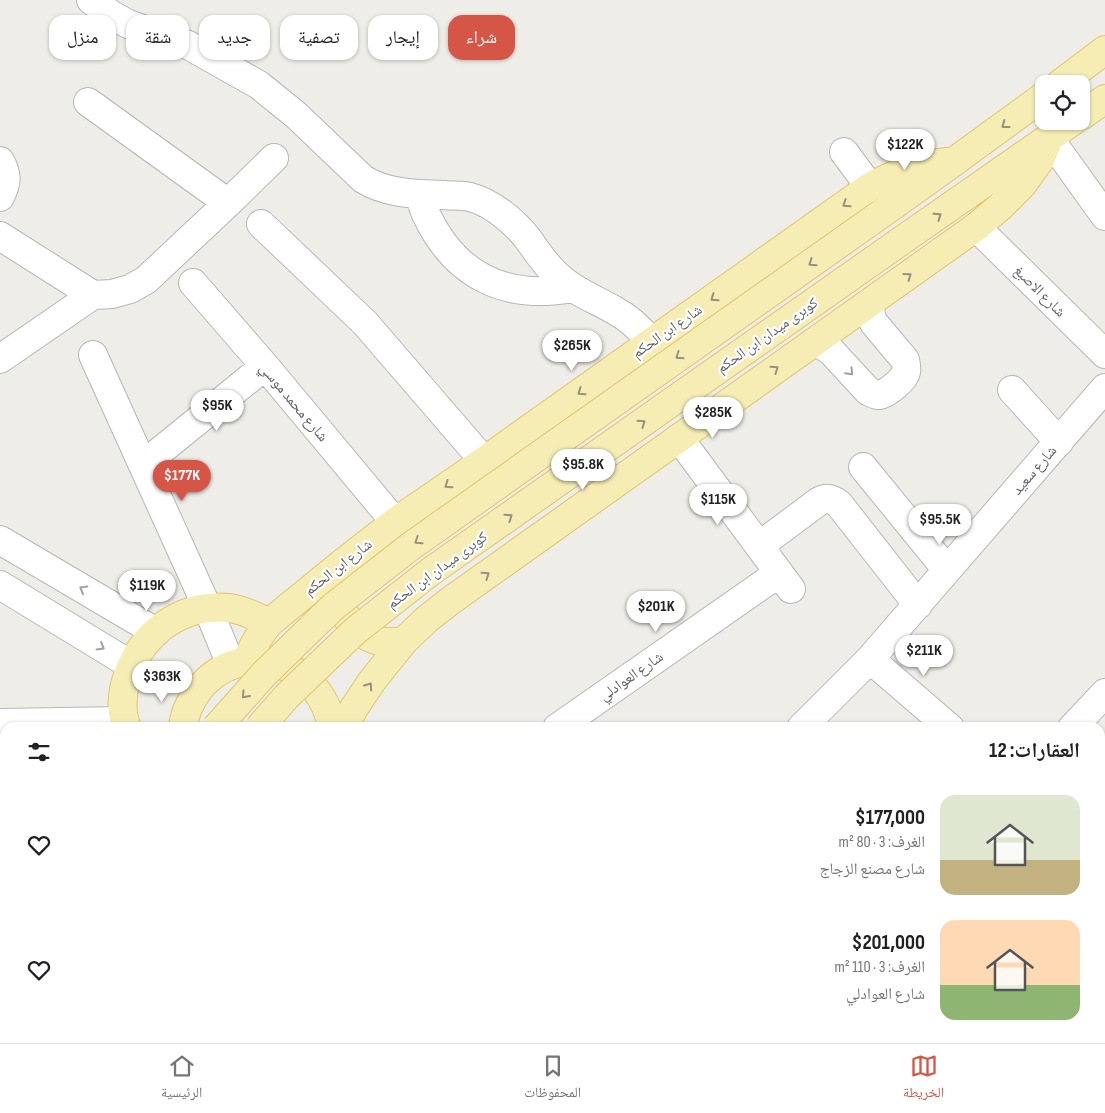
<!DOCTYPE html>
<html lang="ar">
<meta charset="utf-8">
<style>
:root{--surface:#fff;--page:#f2f2f2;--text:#202124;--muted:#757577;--line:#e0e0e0;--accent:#d55647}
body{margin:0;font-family:"Sofia Sans Condensed","Noto Naskh Arabic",sans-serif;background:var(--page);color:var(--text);direction:rtl;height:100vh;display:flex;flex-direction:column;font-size:19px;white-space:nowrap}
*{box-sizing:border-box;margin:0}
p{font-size:16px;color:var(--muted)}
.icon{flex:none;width:28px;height:28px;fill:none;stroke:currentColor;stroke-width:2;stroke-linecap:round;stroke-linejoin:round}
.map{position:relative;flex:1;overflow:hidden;direction:ltr}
.side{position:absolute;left:0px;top:722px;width:1105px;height:321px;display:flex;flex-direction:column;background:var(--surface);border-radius:15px 15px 0 0;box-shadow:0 1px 4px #0004;direction:rtl}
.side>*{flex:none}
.top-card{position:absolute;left:15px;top:15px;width:500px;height:45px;direction:rtl;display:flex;gap:10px}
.tools{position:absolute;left:1035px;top:75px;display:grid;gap:10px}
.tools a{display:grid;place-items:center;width:55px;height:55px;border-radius:10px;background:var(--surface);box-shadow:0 1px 4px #0004;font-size:25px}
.price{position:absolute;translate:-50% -42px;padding:0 11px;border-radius:18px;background:#fff;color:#222;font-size:16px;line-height:32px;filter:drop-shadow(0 1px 2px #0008)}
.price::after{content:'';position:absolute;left:50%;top:30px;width:15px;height:11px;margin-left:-8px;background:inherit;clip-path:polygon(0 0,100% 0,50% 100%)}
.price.selected{background:var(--accent);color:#fff}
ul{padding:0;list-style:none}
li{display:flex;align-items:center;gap:15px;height:125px;padding:0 25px}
li span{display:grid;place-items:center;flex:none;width:140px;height:100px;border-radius:15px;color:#555}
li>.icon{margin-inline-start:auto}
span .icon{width:60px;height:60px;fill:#fffc;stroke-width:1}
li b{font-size:21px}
h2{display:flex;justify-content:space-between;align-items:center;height:60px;padding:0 25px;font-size:21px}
.chip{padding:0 18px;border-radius:15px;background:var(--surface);box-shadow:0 1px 4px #0004;font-size:18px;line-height:45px}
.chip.selected{background:var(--accent);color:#fff}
.menu{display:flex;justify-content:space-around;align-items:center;height:70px;border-top:1px solid var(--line);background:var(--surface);font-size:14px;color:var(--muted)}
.menu a{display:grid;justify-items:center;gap:2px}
.menu .selected{color:var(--accent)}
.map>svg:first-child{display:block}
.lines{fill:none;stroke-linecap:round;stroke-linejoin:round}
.minor-casing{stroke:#b4b6ba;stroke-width:30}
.major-casing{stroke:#e1c46e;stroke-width:30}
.minor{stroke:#fff;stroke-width:28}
.major{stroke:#f6edb5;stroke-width:28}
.major-bridge-casing{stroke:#e1c46e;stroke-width:30;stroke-linecap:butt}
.major-bridge{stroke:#f6edb5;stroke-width:28}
.oneway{stroke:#949281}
.oneway2{stroke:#9fa0a3}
.labels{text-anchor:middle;stroke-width:4.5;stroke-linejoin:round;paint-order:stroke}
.street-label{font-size:15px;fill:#5f6165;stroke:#fff}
</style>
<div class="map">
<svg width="1105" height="1043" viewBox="0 0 1105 1043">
<rect width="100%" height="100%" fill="#efede7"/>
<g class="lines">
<g class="minor-casing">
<path id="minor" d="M 91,0 L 112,15 L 128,24 L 188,45 L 259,85 L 296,115 L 363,179 C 387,194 416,194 444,195 C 452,196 462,195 470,197 C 492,203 514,221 528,239 C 538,253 546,266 559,277 C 575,292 595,299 614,310 C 629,318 641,329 651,342
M 88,102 L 228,203
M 1049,138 L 1105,216
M 844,152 L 870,187
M 0,161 C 8,175 7,183 0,197
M 419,194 C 422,201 423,209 427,216 C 456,277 507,300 572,288
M 261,224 L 365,323 L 484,461
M 976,227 L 1105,354
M 0,236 L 93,295
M 193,283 L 265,366 L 395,522
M 813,343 L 822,345 L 831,351 L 868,391 C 872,393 875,395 879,395 C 887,394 905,379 906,372 C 907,368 906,364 905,360 L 874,323 C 870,316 870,311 871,302
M 93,355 L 208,609 L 231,665
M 0,359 L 93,295 L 112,294 L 130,289 L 146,280 L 228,203 L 274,158
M 1012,390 L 1059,442
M 679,438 L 791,589
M 143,465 L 265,366
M 863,467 L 947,570
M 0,540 L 156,632
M 759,546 L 818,502 C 826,497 831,498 839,504 L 918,605
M 0,585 L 131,665
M 870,659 L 950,728
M 0,723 L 124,721
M 557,728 L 779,573
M 801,728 L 870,659 L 1105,388
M 1072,728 L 1105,693
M 0,827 L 5,824
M 1100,856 L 1105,860
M 1100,937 L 1105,931
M 641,1039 L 646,1043
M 777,1043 L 781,1039
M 1013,1043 L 1017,1039"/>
</g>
<g class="major-casing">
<path id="major" d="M 1060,84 L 1105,50
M 1081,116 L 1105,99
M 881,214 L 955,161 L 1044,96
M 898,243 L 1073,121
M 337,578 C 335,607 351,634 380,641 C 388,643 396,642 404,641
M 247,661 C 252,647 259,635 269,623 L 340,565 L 395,522 L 484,461 L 870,187 C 901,170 920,165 955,161
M 127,728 C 120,712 122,691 128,675 C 143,632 182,603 229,608 C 243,610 256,616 269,623
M 183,728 C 184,714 191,700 199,689 C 242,636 322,662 332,728
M 343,728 L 354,708 L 372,681 L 404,641 L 426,620 L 450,601 L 976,227 L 1000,207 L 1022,185 L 1040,160 L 1049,138
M 0,1007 L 5,999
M 10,1043 L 12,1039
M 48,1043 L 51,1039
M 86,1043 L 88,1039"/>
</g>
<use href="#minor" class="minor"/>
<use href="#major" class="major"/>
<g class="major-bridge-casing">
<path id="major-bridge" d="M 216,728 L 264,674 L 334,606 L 411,546 L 881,214
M 259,728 L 286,697 L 355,631 L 430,572 L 898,243"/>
</g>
<use href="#major-bridge" class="major-bridge"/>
</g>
<defs><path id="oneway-chevron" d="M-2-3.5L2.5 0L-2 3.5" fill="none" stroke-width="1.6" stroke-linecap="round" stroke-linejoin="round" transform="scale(1.25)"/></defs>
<g class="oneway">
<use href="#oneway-chevron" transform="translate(1005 125) rotate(143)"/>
<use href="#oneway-chevron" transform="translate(846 204) rotate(145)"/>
<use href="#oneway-chevron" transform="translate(938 216) rotate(-35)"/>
<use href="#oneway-chevron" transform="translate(812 263) rotate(145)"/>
<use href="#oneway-chevron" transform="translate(908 276) rotate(-36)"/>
<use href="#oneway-chevron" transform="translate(714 298) rotate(145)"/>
<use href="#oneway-chevron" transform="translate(679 356) rotate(145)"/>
<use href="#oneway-chevron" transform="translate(775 369) rotate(-35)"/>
<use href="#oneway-chevron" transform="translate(581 392) rotate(145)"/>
<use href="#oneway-chevron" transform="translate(642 423) rotate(-35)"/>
<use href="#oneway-chevron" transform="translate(448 485) rotate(145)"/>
<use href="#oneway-chevron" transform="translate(509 517) rotate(-35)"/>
<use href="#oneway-chevron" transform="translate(418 541) rotate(145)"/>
<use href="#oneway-chevron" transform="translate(486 575) rotate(-35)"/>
<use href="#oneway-chevron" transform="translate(369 686) rotate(-55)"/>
<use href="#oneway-chevron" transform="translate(245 695) rotate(132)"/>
</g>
<g class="oneway2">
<use href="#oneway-chevron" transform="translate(850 372) rotate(47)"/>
<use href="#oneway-chevron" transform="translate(83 589) rotate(-150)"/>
<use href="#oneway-chevron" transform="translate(101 647) rotate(31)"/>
</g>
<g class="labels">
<g class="street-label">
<text transform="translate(1040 291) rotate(45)" y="5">شارع الاصبغ</text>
<text transform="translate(667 331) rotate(-35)" y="5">شارع ابن الحكم</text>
<text transform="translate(767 335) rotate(-35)" y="5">كوبرى ميدان ابن الحكم</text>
<text transform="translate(294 402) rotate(50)" y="5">شارع محمد موسي</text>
<text transform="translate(1034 470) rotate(-49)" y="5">شارع سعيد</text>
<text transform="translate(338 567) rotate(-38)" y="5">شارع ابن الحكم</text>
<text transform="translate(437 570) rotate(-36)" y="5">كوبرى ميدان ابن الحكم</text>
<text transform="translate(631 676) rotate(-35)" y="5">شارع العوادلي</text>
</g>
</g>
</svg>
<div class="tools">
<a><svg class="icon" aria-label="locate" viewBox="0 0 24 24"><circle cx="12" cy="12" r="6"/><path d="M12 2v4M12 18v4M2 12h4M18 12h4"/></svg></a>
</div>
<b class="price" style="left:905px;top:171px">$122K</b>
<b class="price" style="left:572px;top:372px">$265K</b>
<b class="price" style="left:217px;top:432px">$95K</b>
<b class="price" style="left:713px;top:439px">$285K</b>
<b class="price" style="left:583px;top:491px">$95.8K</b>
<b class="price selected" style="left:182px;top:502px">$177K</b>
<b class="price" style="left:718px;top:526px">$115K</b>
<b class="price" style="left:940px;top:546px">$95.5K</b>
<b class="price" style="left:147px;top:612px">$119K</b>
<b class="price" style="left:656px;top:633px">$201K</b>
<b class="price" style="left:924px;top:677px">$211K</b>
<b class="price" style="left:162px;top:703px">$363K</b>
<div class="top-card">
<a class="chip selected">شراء</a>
<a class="chip">إيجار</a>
<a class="chip">تصفية</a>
<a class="chip">جديد</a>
<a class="chip">شقة</a>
<a class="chip">منزل</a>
</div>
<section class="side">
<h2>العقارات: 12<svg class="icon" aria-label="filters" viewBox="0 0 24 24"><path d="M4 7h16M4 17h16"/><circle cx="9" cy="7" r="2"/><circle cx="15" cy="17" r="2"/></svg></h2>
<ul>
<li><span style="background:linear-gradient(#dfe7d0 65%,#c2b280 0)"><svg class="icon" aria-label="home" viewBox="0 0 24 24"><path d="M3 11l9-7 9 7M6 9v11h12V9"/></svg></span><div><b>$177,000</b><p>الغرف: 3 · 80 m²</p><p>شارع مصنع الزجاج</p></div><svg class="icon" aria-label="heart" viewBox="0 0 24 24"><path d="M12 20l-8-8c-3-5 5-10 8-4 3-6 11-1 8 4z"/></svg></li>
<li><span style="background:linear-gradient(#ffd9b3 65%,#8fb573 0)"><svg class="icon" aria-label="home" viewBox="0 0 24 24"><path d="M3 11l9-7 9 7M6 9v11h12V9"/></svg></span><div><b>$201,000</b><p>الغرف: 3 · 110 m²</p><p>شارع العوادلي</p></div><svg class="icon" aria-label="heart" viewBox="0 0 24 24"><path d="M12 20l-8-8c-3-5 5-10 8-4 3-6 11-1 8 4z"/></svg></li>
</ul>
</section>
</div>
<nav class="menu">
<a class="selected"><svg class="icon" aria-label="map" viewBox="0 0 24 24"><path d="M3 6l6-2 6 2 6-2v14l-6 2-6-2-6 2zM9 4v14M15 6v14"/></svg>الخريطة</a>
<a><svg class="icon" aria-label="saved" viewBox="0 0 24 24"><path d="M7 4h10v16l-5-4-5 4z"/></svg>المحفوظات</a>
<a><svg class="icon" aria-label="home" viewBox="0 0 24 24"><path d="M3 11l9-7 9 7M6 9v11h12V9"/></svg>الرئيسية</a>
</nav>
